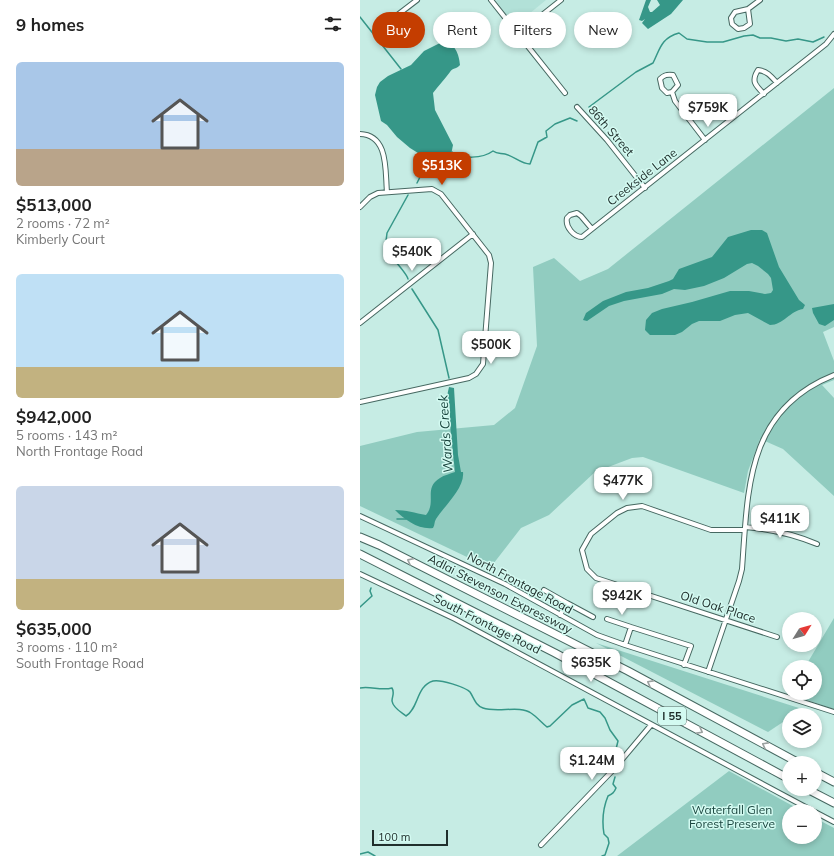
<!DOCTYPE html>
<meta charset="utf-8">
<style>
:root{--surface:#fff;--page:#f6f6f6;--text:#222;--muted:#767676;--accent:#c43d00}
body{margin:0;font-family:Mulish,sans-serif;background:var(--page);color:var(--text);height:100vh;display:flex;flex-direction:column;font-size:15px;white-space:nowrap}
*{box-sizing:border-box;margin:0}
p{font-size:13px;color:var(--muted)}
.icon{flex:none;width:22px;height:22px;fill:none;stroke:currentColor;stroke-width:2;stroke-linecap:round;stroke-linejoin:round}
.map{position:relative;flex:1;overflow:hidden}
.drawer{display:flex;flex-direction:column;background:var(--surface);width:360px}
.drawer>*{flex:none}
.guide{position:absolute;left:12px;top:12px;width:380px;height:36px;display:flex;gap:8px}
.needle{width:26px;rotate:53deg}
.buttons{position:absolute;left:422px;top:612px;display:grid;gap:8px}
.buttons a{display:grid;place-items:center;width:40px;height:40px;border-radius:50%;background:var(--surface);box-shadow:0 2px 6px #0003;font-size:20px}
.scale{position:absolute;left:12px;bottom:10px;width:76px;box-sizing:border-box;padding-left:4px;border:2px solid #202f2c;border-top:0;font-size:11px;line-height:14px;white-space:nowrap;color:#202f2c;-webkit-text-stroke:3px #d3faf1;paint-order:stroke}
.price{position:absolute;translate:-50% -34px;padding:0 9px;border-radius:8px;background:#fff;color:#222;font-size:13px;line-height:26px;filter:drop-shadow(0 1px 2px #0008)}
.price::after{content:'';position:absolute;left:50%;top:24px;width:12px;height:9px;margin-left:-6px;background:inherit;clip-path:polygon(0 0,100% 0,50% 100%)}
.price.selected{background:var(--accent);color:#fff}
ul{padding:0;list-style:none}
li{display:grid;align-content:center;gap:8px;height:212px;padding:0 16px}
li span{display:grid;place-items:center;height:124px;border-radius:6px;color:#555}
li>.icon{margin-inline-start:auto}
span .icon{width:72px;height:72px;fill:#fffc;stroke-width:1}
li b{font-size:17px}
h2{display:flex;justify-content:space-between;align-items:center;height:48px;padding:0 16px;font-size:17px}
.chip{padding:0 14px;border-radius:18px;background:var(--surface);box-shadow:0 2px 6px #0003;font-size:14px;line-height:36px}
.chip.selected{background:var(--accent);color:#fff}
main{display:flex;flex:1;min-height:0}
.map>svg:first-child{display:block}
.built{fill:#b2e1d8}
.green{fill:#91ccc0}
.water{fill:#369788}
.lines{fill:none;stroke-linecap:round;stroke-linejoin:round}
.stream{stroke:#369788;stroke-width:1.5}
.minor-casing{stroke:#466861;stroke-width:6}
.motorway-casing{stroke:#466861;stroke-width:9}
.minor{stroke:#fff;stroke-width:4}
.motorway{stroke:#fff;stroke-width:7}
.oneway{stroke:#9ba1a0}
.labels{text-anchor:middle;stroke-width:3;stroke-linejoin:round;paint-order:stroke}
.shield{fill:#d3faf1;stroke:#566c67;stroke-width:1}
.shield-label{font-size:11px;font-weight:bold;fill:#202f2c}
.street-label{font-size:12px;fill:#202f2c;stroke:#d3faf1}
.park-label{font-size:12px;fill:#1b463f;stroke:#d3faf1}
.water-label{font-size:13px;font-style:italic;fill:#18433c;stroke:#d3faf1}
</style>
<main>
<section class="drawer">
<h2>9 homes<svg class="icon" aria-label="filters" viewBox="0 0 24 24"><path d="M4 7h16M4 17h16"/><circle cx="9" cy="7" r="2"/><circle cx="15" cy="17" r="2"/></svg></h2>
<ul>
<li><span style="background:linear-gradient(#a9c7e8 70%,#b9a48a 0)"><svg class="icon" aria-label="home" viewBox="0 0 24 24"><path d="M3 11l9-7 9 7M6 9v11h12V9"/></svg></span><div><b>$513,000</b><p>2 rooms · 72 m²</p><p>Kimberly Court</p></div></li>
<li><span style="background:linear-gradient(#bfe0f5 75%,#c2b280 0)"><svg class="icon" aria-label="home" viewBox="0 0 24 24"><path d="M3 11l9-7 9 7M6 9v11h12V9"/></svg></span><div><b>$942,000</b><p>5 rooms · 143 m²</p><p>North Frontage Road</p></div></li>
<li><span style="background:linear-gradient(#c9d6e8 75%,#c2b280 0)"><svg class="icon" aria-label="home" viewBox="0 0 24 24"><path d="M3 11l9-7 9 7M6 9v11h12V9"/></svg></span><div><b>$635,000</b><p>3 rooms · 110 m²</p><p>South Frontage Road</p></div></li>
</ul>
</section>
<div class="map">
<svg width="474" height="856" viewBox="0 0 474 856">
<rect width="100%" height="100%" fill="#c6ece4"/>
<path class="built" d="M 137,0 L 186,0 L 158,23 L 150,19 L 136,1 Z"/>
<path class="green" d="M 474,88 L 474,327 L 463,332 L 474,361 L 474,380 L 462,385 L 474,398 L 474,496 L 423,449 L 400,439 L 388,471 L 384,493 L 283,457 L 272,458 L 235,472 L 189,515 L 161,528 L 130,568 L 0,506 L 0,446 L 57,432 L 134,425 L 155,408 L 177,346 L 173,267 L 194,258 L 220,281 L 248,269 Z
M 474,618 L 474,709 L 429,694 L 455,693 L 455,667 L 445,667 Z
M 236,643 L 439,708 L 432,715 L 429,715 L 429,718 L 408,732 Z
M 369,771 L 442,811 L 429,811 L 429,837 L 455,837 L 455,818 L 474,828 L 474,856 L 257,856 Z"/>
<path class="water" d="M 286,0 L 291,0 L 288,7 L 290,12 L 292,12 L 300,5 L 297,0 L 323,0 L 311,14 L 288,29 L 282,23 L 285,19 L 282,21 L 279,20 Z
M 82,42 C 95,42 99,54 100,65 C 97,69 92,68 90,72 C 84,80 78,86 73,93 L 75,110 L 93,145 L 91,155 L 81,162 L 74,163 L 50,148 L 37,137 L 27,125 L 21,121 L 15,95 L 17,87 L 20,82 L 28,76 L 51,65 L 64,51 Z
M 391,230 L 402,230 L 407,233 L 419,267 L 439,300 L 445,305 L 443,309 C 430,311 423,325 410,325 L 388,313 L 375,315 L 360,321 L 339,321 L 332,324 L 322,332 L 315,335 L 290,335 L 285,330 L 286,320 L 292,313 L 302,309 L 332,302 L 370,291 L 389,291 L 405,294 L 411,293 L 413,290 L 411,278 L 408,274 L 398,266 L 392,263 L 387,264 L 364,278 L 344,286 L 325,290 L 314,289 L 302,294 L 264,301 L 249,306 L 227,321 L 223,320 L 226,313 L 243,301 L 266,292 L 288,288 L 309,281 L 313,279 L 319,269 L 352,257 L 368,237 Z
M 474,304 L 474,320 L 465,326 L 459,324 L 453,313 L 452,308 Z
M 89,387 L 94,388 L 98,455 L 101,472 L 103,472 C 105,488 84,506 76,519 C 74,522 75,525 73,528 C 59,530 45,520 35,510 C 46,510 55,513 66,515 C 77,502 63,488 80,478 C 84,475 90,474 95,472 L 90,425 L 90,409 L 87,396 Z"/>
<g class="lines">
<path class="stream" d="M 0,17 L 41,69
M 229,107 L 276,72 L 293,63 C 300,49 301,38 319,33 L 327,39 L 347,42 L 363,42 L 384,36 L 393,35 L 400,38 L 411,38 L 426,41 L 438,39 L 453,42 L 464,37
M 92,152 C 102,159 122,159 133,151 C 137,154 140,153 145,154 C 154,156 161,164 170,164 L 178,142 L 187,137 L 186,131 L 195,124 L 210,118 L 217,121
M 57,183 L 68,161
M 48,279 C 47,273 30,256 25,249 L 27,233 L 48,195
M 52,289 L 78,330 L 89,378
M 37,519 L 46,519
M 0,607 L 12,596 L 10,591 L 11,588
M 0,688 C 11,686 21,691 32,688 C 35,693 32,696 32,701 C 33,708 41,712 46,716 C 59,708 56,686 73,681 C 80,679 105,687 110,692 C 114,698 115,705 123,708 C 137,713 160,705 171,713 C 177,717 182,723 187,727 L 190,726 L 212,705 L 224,699 L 228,708 L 240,712 L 245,718 L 250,730 L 258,741 L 255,753 L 257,754
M 0,854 L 8,852 L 15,856
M 242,856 L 245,855 L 249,843 L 248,838 L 244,834 C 242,822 243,808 248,796 C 252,794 254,793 256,788 L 253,784 L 255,777"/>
<g class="minor-casing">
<path id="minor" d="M 131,0 L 205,93
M 388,9 L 390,24 L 384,28 L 378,29 L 372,24 L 371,18 L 375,12 L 388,9 L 400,0
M 23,26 L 57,0
M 157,31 L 177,19 L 201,0
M 312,92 L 307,93 L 302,88 L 300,79 C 304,75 307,74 313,75 L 318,85 L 312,92 L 315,101 L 345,140
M 404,94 C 395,85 391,81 398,70 C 407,71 411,76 417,83
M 217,107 L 247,140 L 285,188
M 0,134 C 29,135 25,171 27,192
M 0,207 L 10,197 L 18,193 L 72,189 L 81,194 L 129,255 L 131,263 L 123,364 L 116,374 L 109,378 L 0,402
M 232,229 L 221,216 L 217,213 L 210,215 L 207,218 C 205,227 214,237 222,237 L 232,229 L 466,44 L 474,34
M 0,323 L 113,234
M 0,516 L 145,584 L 237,635 L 265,645 L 474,712
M 385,527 C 411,529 433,534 457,544
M 384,530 L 351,530 L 282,506 L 267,508 L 257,513 L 231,534 L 222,550 L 227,569 L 236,578 L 417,637
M 0,574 L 95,619 L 453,811
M 184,590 L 207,603
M 200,615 L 207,603 L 233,617
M 247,619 L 271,627
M 265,645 L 271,627 L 331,646 L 324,665
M 348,672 L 379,581 L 382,569 C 388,489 386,410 474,375
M 455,812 L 474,822
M 181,845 L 254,769 L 291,725"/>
</g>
<g class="motorway-casing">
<path id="motorway" d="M 0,537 L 19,545 L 268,671 L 439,763
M 0,554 L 195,653 L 429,779
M 455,772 L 474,782
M 447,789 L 474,803"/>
</g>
<use href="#minor" class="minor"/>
<use href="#motorway" class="motorway"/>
</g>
<defs><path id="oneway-chevron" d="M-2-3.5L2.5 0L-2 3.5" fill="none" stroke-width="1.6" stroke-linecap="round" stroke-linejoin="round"/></defs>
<g class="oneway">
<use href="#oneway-chevron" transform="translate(50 561) rotate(-153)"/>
<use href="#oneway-chevron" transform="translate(290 683) rotate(-152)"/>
<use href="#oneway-chevron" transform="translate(340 731) rotate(28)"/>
<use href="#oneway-chevron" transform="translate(405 745) rotate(-152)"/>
</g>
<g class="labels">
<rect class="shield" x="298" y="707" width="28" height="18" rx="3"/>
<g class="shield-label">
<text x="312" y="720">I 55</text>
</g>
<g class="street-label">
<text transform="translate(251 131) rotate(49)" y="4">86th Street</text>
<text transform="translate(282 177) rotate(-38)" y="4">Creekside Lane</text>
<text transform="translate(160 583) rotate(28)" y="4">North Frontage Road</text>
<text transform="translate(140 594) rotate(27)" y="4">Adlai Stevenson Expressway</text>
<text transform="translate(358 607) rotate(18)" y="4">Old Oak Place</text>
<text transform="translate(127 624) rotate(27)" y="4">South Frontage Road</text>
</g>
<g class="park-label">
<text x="372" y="814">Waterfall Glen<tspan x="372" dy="14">Forest Preserve</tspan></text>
</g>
<g class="water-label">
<text transform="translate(85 434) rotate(-94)" y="5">Wards Creek</text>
</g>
</g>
</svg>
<div class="buttons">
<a><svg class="needle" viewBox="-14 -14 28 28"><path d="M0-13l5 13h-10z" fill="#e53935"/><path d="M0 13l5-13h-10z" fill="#767676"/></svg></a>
<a><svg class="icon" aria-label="locate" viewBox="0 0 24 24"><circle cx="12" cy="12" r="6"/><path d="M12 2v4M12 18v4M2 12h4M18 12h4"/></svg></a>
<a><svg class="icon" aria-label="layers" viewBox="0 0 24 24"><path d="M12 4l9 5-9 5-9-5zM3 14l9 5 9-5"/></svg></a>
<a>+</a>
<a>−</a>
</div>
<div class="scale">100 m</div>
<b class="price" style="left:348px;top:128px">$759K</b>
<b class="price selected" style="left:82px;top:186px">$513K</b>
<b class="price" style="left:52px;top:272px">$540K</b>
<b class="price" style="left:131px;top:365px">$500K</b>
<b class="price" style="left:263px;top:501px">$477K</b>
<b class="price" style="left:420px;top:539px">$411K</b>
<b class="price" style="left:262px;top:616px">$942K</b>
<b class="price" style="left:231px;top:683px">$635K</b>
<b class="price" style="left:232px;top:781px">$1.24M</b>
<div class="guide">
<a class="chip selected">Buy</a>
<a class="chip">Rent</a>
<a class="chip">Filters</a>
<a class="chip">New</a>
</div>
</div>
</main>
